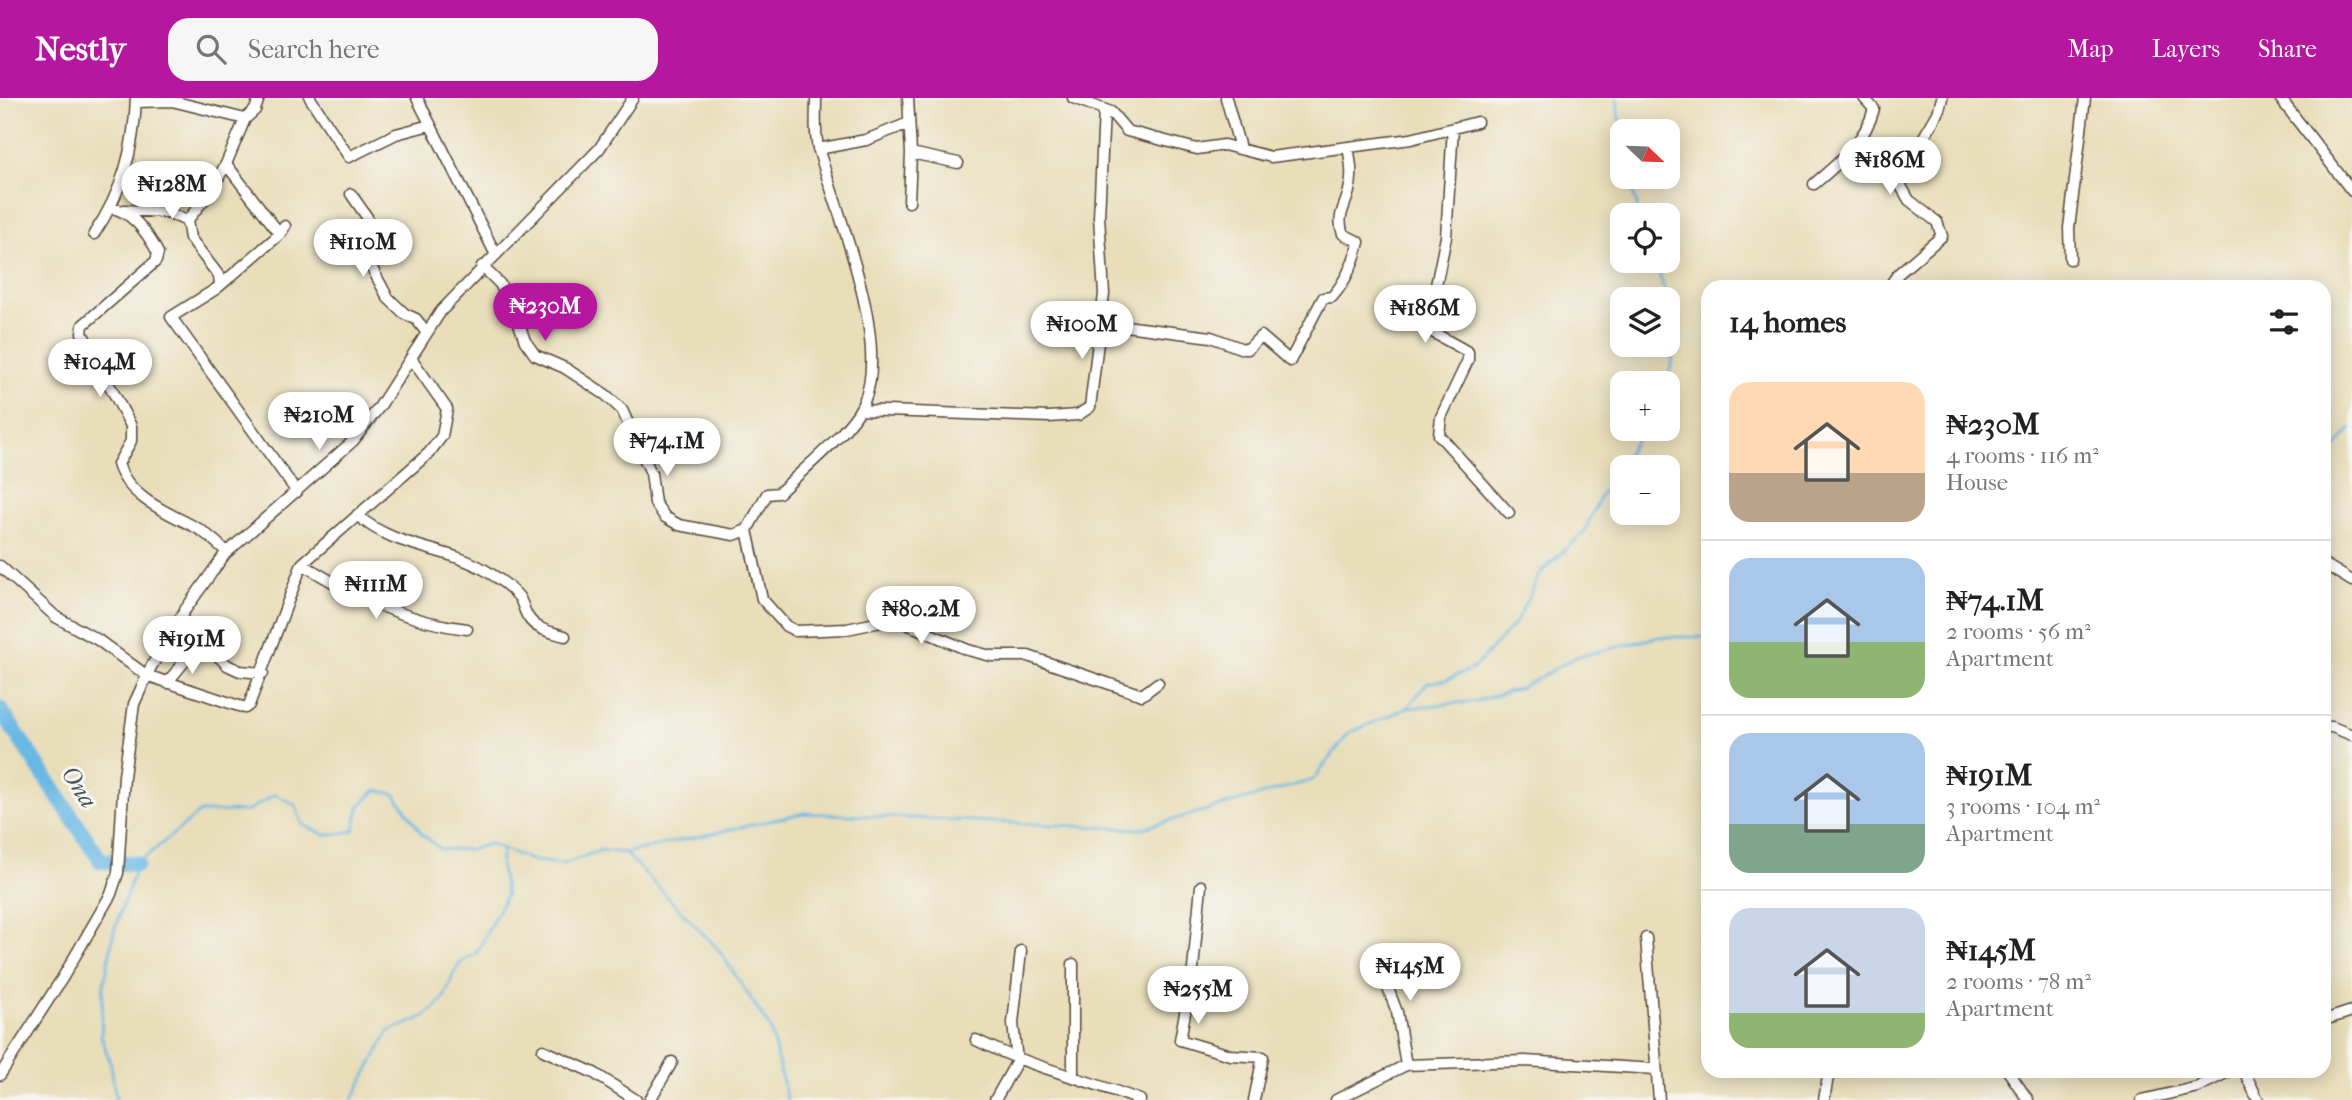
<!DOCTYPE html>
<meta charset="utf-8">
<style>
:root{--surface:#fff;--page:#f6f6f6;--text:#222;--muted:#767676;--line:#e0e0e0;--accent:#b5179e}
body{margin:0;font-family:"IM FELL French Canon",serif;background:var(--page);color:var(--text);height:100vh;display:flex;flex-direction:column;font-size:26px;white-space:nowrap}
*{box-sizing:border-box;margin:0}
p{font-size:23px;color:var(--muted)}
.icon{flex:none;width:38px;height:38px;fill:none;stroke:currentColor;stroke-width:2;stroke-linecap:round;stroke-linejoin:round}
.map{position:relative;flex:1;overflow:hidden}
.sheet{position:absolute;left:1701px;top:182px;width:630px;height:798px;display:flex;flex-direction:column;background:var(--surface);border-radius:21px;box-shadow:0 4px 18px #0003}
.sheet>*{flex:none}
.needle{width:46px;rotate:113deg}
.buttons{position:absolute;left:1610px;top:21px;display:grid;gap:14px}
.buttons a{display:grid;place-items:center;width:70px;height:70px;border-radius:14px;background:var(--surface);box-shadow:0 4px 18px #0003;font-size:35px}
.price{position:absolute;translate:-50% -60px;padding:0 16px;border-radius:24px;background:#fff;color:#222;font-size:23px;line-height:46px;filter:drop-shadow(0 2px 4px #0008)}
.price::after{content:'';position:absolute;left:50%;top:42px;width:21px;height:16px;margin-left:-10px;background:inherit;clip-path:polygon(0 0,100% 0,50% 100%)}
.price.active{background:var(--accent);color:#fff}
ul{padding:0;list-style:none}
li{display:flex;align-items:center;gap:21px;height:175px;padding:0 28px}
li+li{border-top:2px solid var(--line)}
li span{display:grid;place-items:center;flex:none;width:196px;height:140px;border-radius:21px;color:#555}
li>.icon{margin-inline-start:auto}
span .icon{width:84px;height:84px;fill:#fffc;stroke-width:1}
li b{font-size:30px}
h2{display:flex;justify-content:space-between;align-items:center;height:84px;padding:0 28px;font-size:30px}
header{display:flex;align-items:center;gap:42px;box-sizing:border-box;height:98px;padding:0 35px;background:var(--accent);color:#fff}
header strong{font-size:33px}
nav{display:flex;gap:38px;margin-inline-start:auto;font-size:24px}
.search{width:490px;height:63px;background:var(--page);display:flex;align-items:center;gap:18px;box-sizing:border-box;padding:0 24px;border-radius:21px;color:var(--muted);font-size:26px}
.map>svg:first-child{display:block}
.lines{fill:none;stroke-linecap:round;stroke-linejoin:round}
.stream{stroke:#69b8e4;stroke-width:2.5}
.river{stroke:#69b8e4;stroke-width:16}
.minor-casing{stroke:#554535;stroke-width:13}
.minor{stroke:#fff;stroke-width:10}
.labels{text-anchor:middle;stroke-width:6;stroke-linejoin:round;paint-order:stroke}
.water-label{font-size:24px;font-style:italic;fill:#495559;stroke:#f6f6f2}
</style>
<header>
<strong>Nestly</strong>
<div class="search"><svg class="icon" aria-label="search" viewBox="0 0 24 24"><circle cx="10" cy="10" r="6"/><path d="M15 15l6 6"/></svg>Search here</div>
<nav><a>Map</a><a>Layers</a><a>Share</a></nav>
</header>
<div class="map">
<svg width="2352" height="1002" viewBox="0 0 2352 1002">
<rect width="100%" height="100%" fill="#f6f6f2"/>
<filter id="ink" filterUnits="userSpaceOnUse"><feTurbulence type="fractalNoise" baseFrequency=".0143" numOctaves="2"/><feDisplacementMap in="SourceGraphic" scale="14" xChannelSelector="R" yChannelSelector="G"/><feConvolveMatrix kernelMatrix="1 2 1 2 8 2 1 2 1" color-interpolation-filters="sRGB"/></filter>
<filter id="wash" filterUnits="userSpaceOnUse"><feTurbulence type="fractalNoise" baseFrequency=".00686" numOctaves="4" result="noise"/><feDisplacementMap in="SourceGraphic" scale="28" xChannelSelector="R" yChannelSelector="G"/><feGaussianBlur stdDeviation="1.57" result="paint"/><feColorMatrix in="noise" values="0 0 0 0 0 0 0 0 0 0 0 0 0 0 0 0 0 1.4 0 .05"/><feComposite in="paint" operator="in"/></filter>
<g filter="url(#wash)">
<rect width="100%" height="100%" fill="#e9deba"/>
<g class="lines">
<path class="stream" d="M 1617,0 L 1622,49
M 1628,79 L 1640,117
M 1655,163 L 1667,201
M 1665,285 C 1677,258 1677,232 1668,204
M 2324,363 L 2352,330
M 1407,610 L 1427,585 L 1445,582 L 1474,570 L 1516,524 L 1541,474 L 1584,434 L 1602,395 L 1643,331
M 626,756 L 719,852 L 770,930 L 787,1002
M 116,1002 L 111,967 L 101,938 L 103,892 L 114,833 L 137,766 L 200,714 L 248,713 L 275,696 L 295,707 L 303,727 L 326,737 L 354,733 L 359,709 L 376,692 L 395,696 L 422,736 L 440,751 L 470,752 L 489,746 L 534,763 L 564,766 L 601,752 L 625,755 L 804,715 L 1140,731 L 1313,682 L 1349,635 L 1407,610 L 1477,603 L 1520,590 L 1576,559 L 1658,539 L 1708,539
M 352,1002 L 389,933 C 407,926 424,922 438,907 C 456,888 446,867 476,856 L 506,797 L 500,766 L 502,753"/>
<path class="river" d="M 0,611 L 101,763 L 137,766"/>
</g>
</g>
<g filter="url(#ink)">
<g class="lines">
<g class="minor-casing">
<path id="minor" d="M 259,0 L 255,12 L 245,21 L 226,66 L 280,136
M 310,0 L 349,59 L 396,36 L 430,27
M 417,0 L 496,157
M 908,0 L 911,55
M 1073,0 L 1111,14 L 1127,33 L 1197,51 L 1224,47 L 1271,59 L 1411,41 L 1477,24
M 1226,0 L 1240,50
M 2280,0 L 2352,93
M 136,4 L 172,3 L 245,21
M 1453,30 L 1446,139 L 1427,231 L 1468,254 L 1468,262 L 1441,319 L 1439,337 L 1509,415
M 818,51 L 866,42 L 909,25
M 1814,86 C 1839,65 1865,44 1874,11 L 1864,0
M 351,96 L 367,119 L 362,144 L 366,159 L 388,200 L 405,216 L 416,221 L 427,235
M 909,104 L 911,55 L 958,65
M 112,110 C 133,114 148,136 158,155 L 156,163 L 83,227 L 82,235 L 131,328 L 131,343 L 118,366 C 128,400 169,415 197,430 C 208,436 218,446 227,454
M 124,112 L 166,114 L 187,123
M 285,128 L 280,136 L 216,191 L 171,219 L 297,394
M 94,136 C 123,93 134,51 136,0
M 2070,161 L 2069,130 L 2085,0
M 482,168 L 500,186 L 516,217 L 525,243 L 535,257 L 565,270 L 606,297 L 622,312 L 651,375 L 655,405 L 665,419 L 679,427 L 734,437 L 747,432 L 767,396 L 779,395 C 802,372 851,333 863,306 C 892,245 837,115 819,53 C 814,37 816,17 816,0
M 220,187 L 219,178 L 190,140 L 187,123 L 211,93 L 226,66
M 1889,189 L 1898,176 L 1942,138 L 1937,124 L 1909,102 L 1898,83 L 1938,15 L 1942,0
M 1102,225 L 1211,239 L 1243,251 L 1248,251 L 1261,238 L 1290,263 L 1323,200 L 1332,199 C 1346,183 1354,165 1359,144 L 1343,136 C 1336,118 1345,110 1349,93 C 1353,78 1351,65 1348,49
M 860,312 L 1049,319 L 1078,317 L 1090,309 L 1104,196 L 1099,119 L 1104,12
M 357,417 C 395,451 444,448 485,472 C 498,480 510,488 519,499 C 523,505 524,513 528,519 C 536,532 551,534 565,538
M 747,432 L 762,501 L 786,528 L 796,533 L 847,531 L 895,521 L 968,552 L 991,558 L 1028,558 L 1142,597 L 1158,585
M 302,466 C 354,498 406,524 467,531
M 2324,466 L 2352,483
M 0,468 L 56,519 L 98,542 L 146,577 L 245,610 L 249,607 L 302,466 L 429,355 L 442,338 L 447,311 L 411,260
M 171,534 L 196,549 L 213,553 L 227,567 L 240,573 L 263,575
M 167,585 L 196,549
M 2324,629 L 2332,629 L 2352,637
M 1201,788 L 1193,871 L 1180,942 L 1230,957 L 1263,959 L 1254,1002
M 1646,840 L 1659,1002
M 1374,854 L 1397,914 L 1406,967
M 2324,922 L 2352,913
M 976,942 C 1028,968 1085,981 1140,1002
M 543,952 L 594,975 L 636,1002
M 2008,973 L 2028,1002
M 2244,973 L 2258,1002
M 1073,976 L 1073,866
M 0,977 L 63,879 L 111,796 L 118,775 L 124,678 L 134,606 L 151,569 L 185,512 L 225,456 L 353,343 L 380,308 L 441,213 L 599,51 L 633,0
M 650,1002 L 672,964
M 995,1002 L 1017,963 L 1013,925 L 1021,853
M 1336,1002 L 1406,967 L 1525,963 L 1655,971
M 1824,1002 L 1829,973
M 2142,1002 L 2198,989 L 2230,973"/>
</g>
<use href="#minor" class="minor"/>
</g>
</g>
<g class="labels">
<g class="water-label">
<text transform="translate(79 689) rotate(57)" y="8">Ona</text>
</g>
</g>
</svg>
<div class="buttons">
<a><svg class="needle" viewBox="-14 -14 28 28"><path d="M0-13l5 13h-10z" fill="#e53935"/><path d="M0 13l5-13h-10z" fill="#767676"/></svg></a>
<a><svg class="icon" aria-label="locate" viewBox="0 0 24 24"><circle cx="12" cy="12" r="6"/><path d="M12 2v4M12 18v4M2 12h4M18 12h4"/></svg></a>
<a><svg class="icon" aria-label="layers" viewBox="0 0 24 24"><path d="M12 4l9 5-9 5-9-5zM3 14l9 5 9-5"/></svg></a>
<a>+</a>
<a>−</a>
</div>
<b class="price" style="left:1890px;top:99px">₦186M</b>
<b class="price" style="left:172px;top:123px">₦128M</b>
<b class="price" style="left:363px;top:181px">₦110M</b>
<b class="price active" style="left:545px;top:245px">₦230M</b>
<b class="price" style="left:1425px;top:247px">₦186M</b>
<b class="price" style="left:1082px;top:263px">₦100M</b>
<b class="price" style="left:100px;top:301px">₦104M</b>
<b class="price" style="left:319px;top:354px">₦210M</b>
<b class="price" style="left:667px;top:380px">₦74.1M</b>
<b class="price" style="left:376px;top:523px">₦111M</b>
<b class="price" style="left:921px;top:548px">₦80.2M</b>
<b class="price" style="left:192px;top:578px">₦191M</b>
<b class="price" style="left:1410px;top:905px">₦145M</b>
<b class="price" style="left:1198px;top:928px">₦255M</b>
<section class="sheet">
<h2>14 homes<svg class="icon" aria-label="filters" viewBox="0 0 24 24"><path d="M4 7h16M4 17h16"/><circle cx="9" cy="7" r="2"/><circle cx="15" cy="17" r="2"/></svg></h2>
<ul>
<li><span style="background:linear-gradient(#ffd9b3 65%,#b9a48a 0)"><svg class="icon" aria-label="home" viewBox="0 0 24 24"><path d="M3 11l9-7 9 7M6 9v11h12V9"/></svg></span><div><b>₦230M</b><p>4 rooms · 116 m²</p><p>House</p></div></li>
<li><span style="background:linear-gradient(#a9c7e8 60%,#8fb573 0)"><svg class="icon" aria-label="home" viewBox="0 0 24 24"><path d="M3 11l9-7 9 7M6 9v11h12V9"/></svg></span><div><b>₦74.1M</b><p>2 rooms · 56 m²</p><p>Apartment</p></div></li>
<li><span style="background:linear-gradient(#a9c7e8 65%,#7fa58c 0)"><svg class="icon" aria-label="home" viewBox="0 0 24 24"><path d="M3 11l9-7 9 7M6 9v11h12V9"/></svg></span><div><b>₦191M</b><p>3 rooms · 104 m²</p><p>Apartment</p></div></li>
<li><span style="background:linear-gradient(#c9d6e8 75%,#8fb573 0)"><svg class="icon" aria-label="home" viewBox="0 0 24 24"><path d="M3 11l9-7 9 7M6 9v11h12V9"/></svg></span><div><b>₦145M</b><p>2 rooms · 78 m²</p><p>Apartment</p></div></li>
</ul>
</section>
</div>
